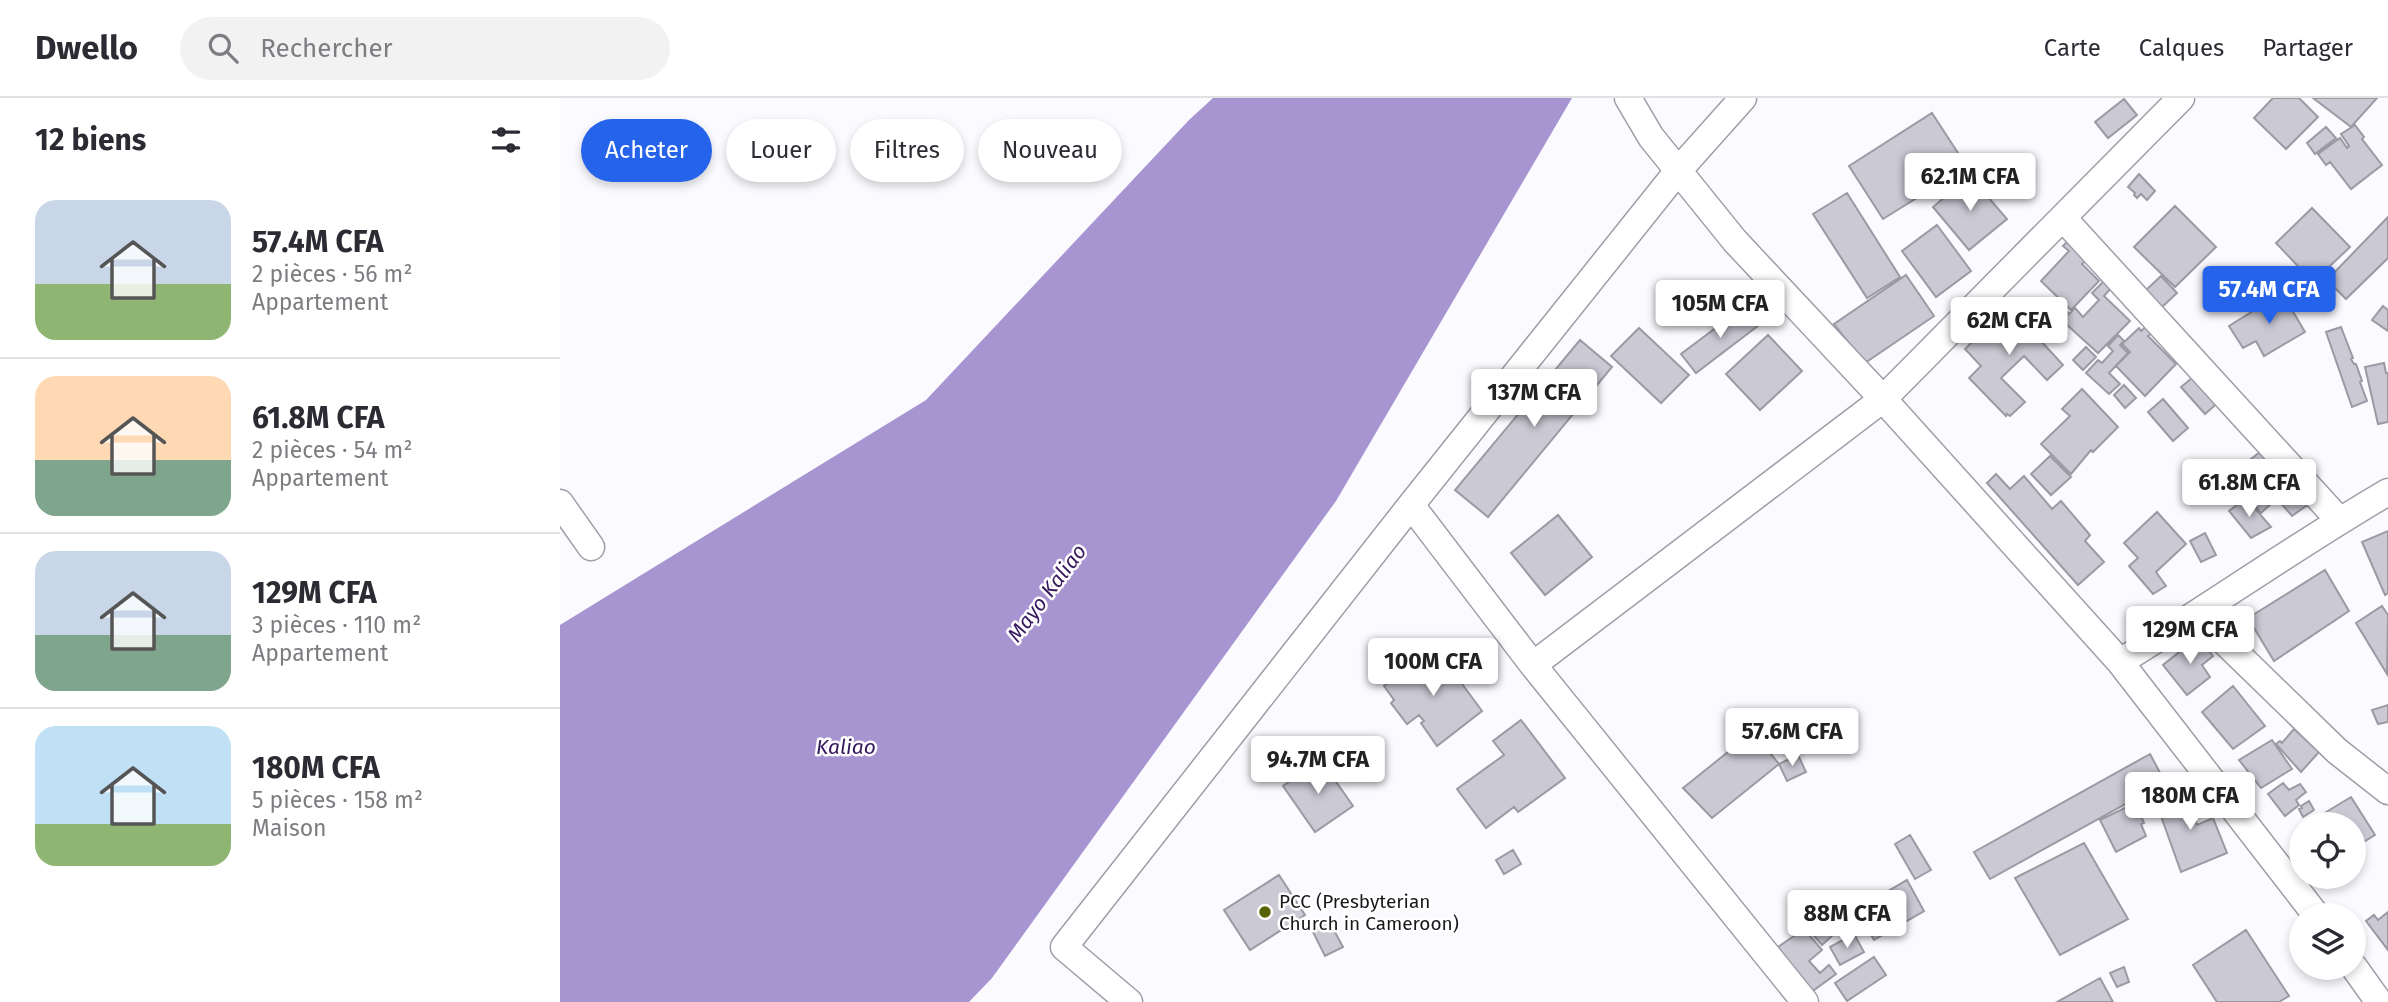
<!DOCTYPE html>
<html lang="fr">
<meta charset="utf-8">
<style>
:root{--surface:#fff;--page:#f2f2f3;--text:#2b2b33;--muted:#7c7c81;--line:#e1e1e2;--accent:#2563eb}
body{margin:0;font-family:"Fira Sans",sans-serif;background:var(--page);color:var(--text);height:100vh;display:flex;flex-direction:column;font-size:26px;white-space:nowrap}
*{box-sizing:border-box;margin:0}
p{font-size:23px;color:var(--muted)}
.icon{flex:none;width:38px;height:38px;fill:none;stroke:currentColor;stroke-width:2;stroke-linecap:round;stroke-linejoin:round}
.map{position:relative;flex:1;overflow:hidden}
.details{display:flex;flex-direction:column;background:var(--surface);width:560px}
.details>*{flex:none}
.banner{position:absolute;left:21px;top:21px;width:665px;height:63px;display:flex;gap:14px}
.buttons{position:absolute;left:1729px;top:714px;display:grid;gap:14px}
.buttons a{display:grid;place-items:center;width:77px;height:77px;border-radius:50%;background:var(--surface);box-shadow:0 4px 10px #0003;font-size:35px}
.price{position:absolute;translate:-50% -60px;padding:0 16px;border-radius:7px;background:#fff;color:#222;font-size:23px;line-height:46px;filter:drop-shadow(0 2px 4px #0008)}
.price::after{content:'';position:absolute;left:50%;top:42px;width:21px;height:16px;margin-left:-10px;background:inherit;clip-path:polygon(0 0,100% 0,50% 100%)}
.price.selected{background:var(--accent);color:#fff}
ul{padding:0;list-style:none}
li{display:flex;align-items:center;gap:21px;height:175px;padding:0 35px}
li+li{border-top:2px solid var(--line)}
li span{display:grid;place-items:center;flex:none;width:196px;height:140px;border-radius:21px;color:#555}
li>.icon{margin-inline-start:auto}
span .icon{width:84px;height:84px;fill:#fffc;stroke-width:1}
li b{font-size:30px}
h2{display:flex;justify-content:space-between;align-items:center;height:84px;padding:0 35px;font-size:30px}
.tag{padding:0 24px;border-radius:32px;background:var(--surface);box-shadow:0 4px 10px #0003;font-size:24px;line-height:63px}
.tag.selected{background:var(--accent);color:#fff}
header{display:flex;align-items:center;gap:42px;box-sizing:border-box;height:98px;padding:0 35px;background:var(--surface);border-bottom:2px solid var(--line)}
header strong{font-size:33px}
nav{display:flex;gap:38px;margin-inline-start:auto;font-size:24px}
.search{width:490px;height:63px;background:var(--page);display:flex;align-items:center;gap:18px;box-sizing:border-box;padding:0 24px;border-radius:38px;color:var(--muted);font-size:26px}
main{display:flex;flex:1;min-height:0}
.map>svg:first-child{display:block}
.water{fill:#a795d2}
.building{fill:#cbc9d4;stroke:#9c99a3;stroke-width:2}
.lines{fill:none;stroke-linecap:round;stroke-linejoin:round}
.minor-casing{stroke:#a09da8;stroke-width:29}
.minor{stroke:#fff;stroke-width:26}
.poi-dot{fill:#566203;stroke:#fff;stroke-width:2.5}
.labels{text-anchor:middle;stroke-width:5;stroke-linejoin:round;paint-order:stroke}
.poi-label{font-size:19px;fill:#18171b;stroke:#fff;text-anchor:start}
.water-label{font-size:21px;font-style:italic;fill:#36185f;stroke:#fff}
</style>
<header>
<strong>Dwello</strong>
<div class="search"><svg class="icon" aria-label="search" viewBox="0 0 24 24"><circle cx="10" cy="10" r="6"/><path d="M15 15l6 6"/></svg>Rechercher</div>
<nav><a>Carte</a><a>Calques</a><a>Partager</a></nav>
</header>
<main>
<section class="details">
<h2>12 biens<svg class="icon" aria-label="filters" viewBox="0 0 24 24"><path d="M4 7h16M4 17h16"/><circle cx="9" cy="7" r="2"/><circle cx="15" cy="17" r="2"/></svg></h2>
<ul>
<li><span style="background:linear-gradient(#c9d6e8 60%,#8fb573 0)"><svg class="icon" aria-label="home" viewBox="0 0 24 24"><path d="M3 11l9-7 9 7M6 9v11h12V9"/></svg></span><div><b>57.4M CFA</b><p>2 pièces · 56 m²</p><p>Appartement</p></div></li>
<li><span style="background:linear-gradient(#ffd9b3 60%,#7fa58c 0)"><svg class="icon" aria-label="home" viewBox="0 0 24 24"><path d="M3 11l9-7 9 7M6 9v11h12V9"/></svg></span><div><b>61.8M CFA</b><p>2 pièces · 54 m²</p><p>Appartement</p></div></li>
<li><span style="background:linear-gradient(#c9d6e8 60%,#7fa58c 0)"><svg class="icon" aria-label="home" viewBox="0 0 24 24"><path d="M3 11l9-7 9 7M6 9v11h12V9"/></svg></span><div><b>129M CFA</b><p>3 pièces · 110 m²</p><p>Appartement</p></div></li>
<li><span style="background:linear-gradient(#bfe0f5 70%,#8fb573 0)"><svg class="icon" aria-label="home" viewBox="0 0 24 24"><path d="M3 11l9-7 9 7M6 9v11h12V9"/></svg></span><div><b>180M CFA</b><p>5 pièces · 158 m²</p><p>Maison</p></div></li>
</ul>
</section>
<div class="map">
<svg width="1828" height="904" viewBox="0 0 1828 904">
<rect width="100%" height="100%" fill="#fbfaff"/>
<path class="water" d="M 653,0 L 1012,0 L 776,403 L 432,880 L 409,904 L 0,904 L 0,527 L 366,302 L 629,22 Z"/>
<path class="building" d="M 1713,0 L 1739,0 L 1758,19 L 1726,51 L 1694,20 Z
M 1753,0 L 1817,0 L 1791,29 Z
M 1564,1 L 1577,17 L 1548,40 L 1535,24 Z
M 1372,15 L 1398,55 L 1352,85 L 1360,98 L 1323,121 L 1289,68 Z
M 1795,27 L 1804,39 L 1802,41 L 1822,67 L 1791,91 L 1770,64 L 1766,67 L 1758,56 L 1780,40 L 1787,50 L 1789,48 L 1781,36 Z
M 1766,29 L 1776,40 L 1755,56 L 1747,45 Z
M 1579,76 L 1595,93 L 1587,102 L 1581,96 L 1577,100 L 1574,97 L 1575,95 L 1568,89 Z
M 1410,78 L 1447,121 L 1409,152 L 1373,109 Z
M 1287,95 L 1340,179 L 1307,200 L 1253,116 Z
M 1615,108 L 1656,149 L 1615,189 L 1574,149 Z
M 1752,110 L 1790,149 L 1753,184 L 1716,145 Z
M 1828,119 L 1828,160 L 1786,201 L 1767,182 Z
M 1377,127 L 1411,173 L 1376,199 L 1342,153 Z
M 1511,140 L 1529,159 L 1522,166 L 1539,183 L 1511,212 L 1481,183 L 1509,153 L 1503,148 Z
M 1346,177 L 1374,218 L 1305,265 L 1274,226 Z
M 1601,178 L 1617,195 L 1601,210 L 1585,193 Z
M 1544,183 L 1551,190 L 1544,198 L 1570,223 L 1538,255 L 1495,216 L 1502,209 L 1509,216 L 1515,210 L 1523,219 L 1539,202 L 1532,195 Z
M 1722,195 L 1745,234 L 1704,258 L 1696,243 L 1683,250 L 1669,228 Z
M 1185,208 L 1199,227 L 1136,275 L 1121,256 Z
M 1457,208 L 1485,237 L 1480,242 L 1503,267 L 1487,282 L 1464,258 L 1441,280 L 1465,304 L 1450,318 L 1447,316 L 1446,318 L 1409,280 L 1421,268 L 1405,251 L 1442,215 L 1446,219 Z
M 1823,208 L 1828,212 L 1828,233 L 1812,222 Z
M 1587,228 L 1593,234 L 1588,238 L 1616,266 L 1585,298 L 1556,268 L 1570,254 L 1562,246 L 1579,230 L 1581,233 Z
M 1781,229 L 1793,260 L 1791,261 L 1794,266 L 1796,266 L 1802,283 L 1800,284 L 1807,303 L 1792,309 L 1766,234 Z
M 1079,230 L 1129,277 L 1101,305 L 1051,258 Z
M 1208,237 L 1242,273 L 1200,312 L 1166,276 Z
M 1558,237 L 1564,243 L 1560,247 L 1568,255 L 1549,275 L 1560,286 L 1549,296 L 1526,275 L 1538,262 L 1542,265 L 1553,253 L 1548,248 Z
M 1020,242 L 1052,269 L 928,419 L 895,392 Z
M 1526,249 L 1536,259 L 1523,272 L 1513,262 Z
M 1824,265 L 1826,275 L 1828,275 L 1828,324 L 1818,326 L 1805,269 Z
M 1638,275 L 1661,302 L 1645,316 L 1621,289 Z
M 1564,287 L 1576,300 L 1565,310 L 1554,297 Z
M 1522,291 L 1558,329 L 1533,354 L 1531,352 L 1511,376 L 1481,346 L 1510,318 L 1502,311 Z
M 1603,301 L 1628,330 L 1613,343 L 1588,314 Z
M 1705,350 L 1753,403 L 1732,418 L 1686,365 Z
M 1490,358 L 1511,379 L 1491,397 L 1471,376 Z
M 1436,376 L 1450,391 L 1464,378 L 1492,411 L 1501,403 L 1530,437 L 1525,443 L 1544,464 L 1518,487 L 1427,385 Z
M 1698,388 L 1713,404 L 1701,415 L 1687,398 Z
M 1686,400 L 1711,429 L 1691,440 L 1669,413 Z
M 1597,414 L 1626,446 L 1596,474 L 1606,488 L 1593,496 L 1569,468 L 1578,460 L 1564,445 Z
M 998,417 L 1032,459 L 985,497 L 951,455 Z
M 1828,433 L 1828,495 L 1825,497 L 1802,444 Z
M 1645,435 L 1656,457 L 1641,464 L 1630,443 Z
M 1765,472 L 1789,513 L 1714,563 L 1688,520 Z
M 1822,508 L 1828,517 L 1827,576 L 1796,525 Z
M 1638,539 L 1653,558 L 1642,567 L 1650,579 L 1627,597 L 1603,567 Z
M 877,552 L 922,613 L 877,648 L 861,625 L 864,623 L 859,617 L 847,626 L 831,605 L 834,602 L 824,588 L 853,565 L 855,570 Z
M 1673,588 L 1705,628 L 1673,651 L 1642,614 Z
M 1828,607 L 1828,624 L 1818,626 L 1812,612 Z
M 961,622 L 1005,680 L 958,714 L 954,709 L 926,730 L 897,691 L 944,657 L 933,643 Z
M 1734,631 L 1759,654 L 1741,674 L 1716,646 L 1720,643 L 1722,645 Z
M 1193,634 L 1219,666 L 1152,720 L 1123,690 Z
M 1712,642 L 1732,671 L 1701,690 L 1679,662 Z
M 1590,656 L 1605,684 L 1430,781 L 1414,754 Z
M 1238,657 L 1246,674 L 1227,683 L 1219,666 Z
M 761,662 L 793,708 L 755,734 L 723,688 Z
M 1723,685 L 1729,692 L 1740,686 L 1746,694 L 1736,702 L 1739,707 L 1725,718 L 1708,696 Z
M 1634,690 L 1643,703 L 1630,708 L 1637,727 L 1653,720 L 1667,755 L 1621,774 L 1597,707 Z
M 1791,699 L 1815,737 L 1794,750 L 1794,726 L 1762,726 L 1758,719 Z
M 1749,703 L 1754,712 L 1743,719 L 1739,711 L 1742,710 L 1741,708 Z
M 1575,705 L 1584,725 L 1581,726 L 1586,738 L 1556,754 L 1540,722 Z
M 1350,737 L 1371,772 L 1355,781 L 1335,746 Z
M 1524,745 L 1568,821 L 1500,857 L 1455,780 Z
M 953,752 L 961,766 L 944,776 L 936,762 Z
M 719,777 L 745,817 L 690,852 L 664,812 Z
M 1347,782 L 1364,813 L 1314,842 L 1296,812 Z
M 1828,814 L 1828,852 L 1806,823 L 1814,817 L 1818,822 Z
M 769,823 L 783,849 L 765,858 L 752,832 Z
M 1261,823 L 1273,837 L 1262,847 L 1249,832 Z
M 1244,831 L 1262,852 L 1249,863 L 1260,875 L 1269,867 L 1276,876 L 1250,895 L 1218,849 Z
M 1686,832 L 1729,898 L 1719,904 L 1657,904 L 1633,867 Z
M 1294,836 L 1304,854 L 1280,867 L 1270,849 Z
M 1314,859 L 1326,877 L 1287,903 L 1275,885 Z
M 1564,869 L 1569,884 L 1557,889 L 1550,875 Z
M 1540,880 L 1553,904 L 1497,904 Z"/>
<g class="lines">
<g class="minor-casing">
<path id="minor" d="M 1068,0 L 1091,39 L 1175,143 L 1323,301 L 1560,564 L 1756,817
M 1503,120 L 1779,422
M 0,405 L 31,449
M 851,407 L 973,567 L 1245,904
M 1637,517 L 1777,653 L 1828,693
M 1560,564 C 1650,509 1737,447 1828,394
M 973,567 L 1323,301 L 1621,0
M 1794,869 L 1819,904
M 569,904 L 504,849 L 851,407 L 1117,74 L 1183,0"/>
</g>
<use href="#minor" class="minor"/>
</g>
<circle class="poi-dot" cx="705" cy="814" r="7"/>
<g class="labels">
<g class="poi-label">
<text x="719" y="810">PCC (Presbyterian<tspan x="719" dy="22">Church in Cameroon)</tspan></text>
</g>
<g class="water-label">
<text transform="translate(487 495) rotate(-53)" y="7">Mayo Kaliao</text>
<text x="286" y="656">Kaliao</text>
</g>
</g>
</svg>
<div class="buttons">
<a><svg class="icon" aria-label="locate" viewBox="0 0 24 24"><circle cx="12" cy="12" r="6"/><path d="M12 2v4M12 18v4M2 12h4M18 12h4"/></svg></a>
<a><svg class="icon" aria-label="layers" viewBox="0 0 24 24"><path d="M12 4l9 5-9 5-9-5zM3 14l9 5 9-5"/></svg></a>
</div>
<b class="price" style="left:1410px;top:115px">62.1M CFA</b>
<b class="price selected" style="left:1709px;top:228px">57.4M CFA</b>
<b class="price" style="left:1160px;top:242px">105M CFA</b>
<b class="price" style="left:1449px;top:259px">62M CFA</b>
<b class="price" style="left:974px;top:331px">137M CFA</b>
<b class="price" style="left:1689px;top:421px">61.8M CFA</b>
<b class="price" style="left:1630px;top:568px">129M CFA</b>
<b class="price" style="left:873px;top:600px">100M CFA</b>
<b class="price" style="left:1232px;top:670px">57.6M CFA</b>
<b class="price" style="left:758px;top:698px">94.7M CFA</b>
<b class="price" style="left:1630px;top:734px">180M CFA</b>
<b class="price" style="left:1287px;top:852px">88M CFA</b>
<div class="banner">
<a class="tag selected">Acheter</a>
<a class="tag">Louer</a>
<a class="tag">Filtres</a>
<a class="tag">Nouveau</a>
</div>
</div>
</main>
